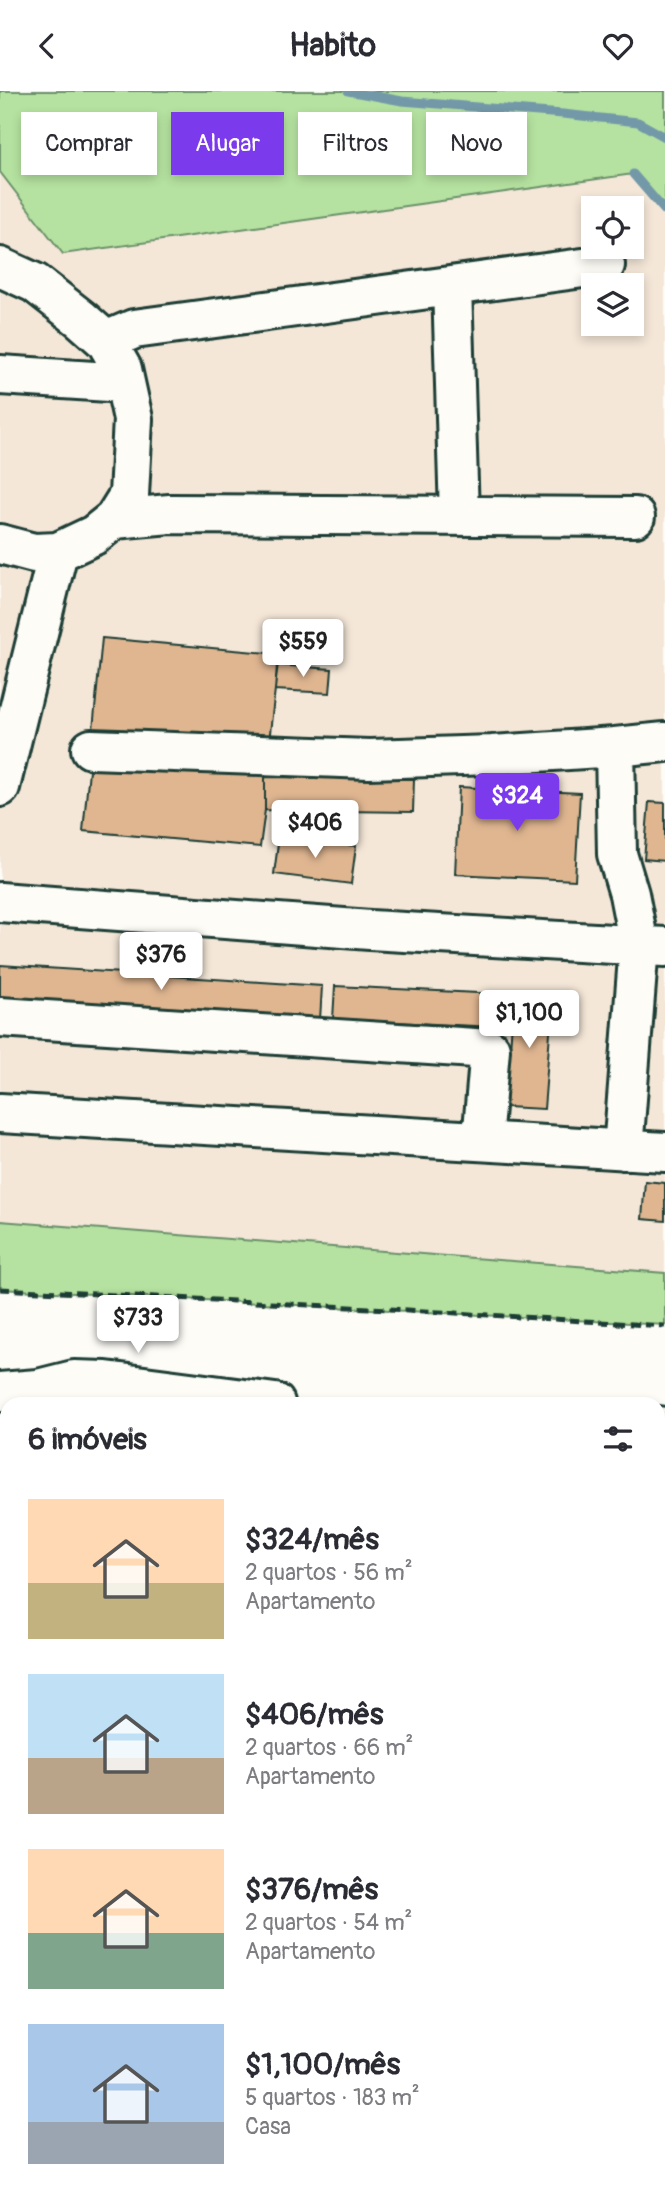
<!DOCTYPE html>
<html lang="pt">
<meta charset="utf-8">
<style>
:root{--surface:#fff;--page:#f2f2f3;--text:#2b2b33;--muted:#7c7c81;--accent:#7c3aed}
body{margin:0;font-family:Pangolin,sans-serif;background:var(--page);color:var(--text);height:100vh;display:flex;flex-direction:column;font-size:26px;white-space:nowrap}
*{box-sizing:border-box;margin:0}
p{font-size:23px;color:var(--muted)}
.icon{flex:none;width:38px;height:38px;fill:none;stroke:currentColor;stroke-width:2;stroke-linecap:round;stroke-linejoin:round}
.map{position:relative;flex:1;overflow:hidden}
.drawer{position:absolute;left:0px;top:1306px;width:665px;height:800px;display:flex;flex-direction:column;background:var(--surface);border-radius:21px 21px 0 0;box-shadow:0 4px 10px #0003}
.drawer>*{flex:none}
.banner{position:absolute;left:21px;top:21px;width:623px;height:63px;display:flex;gap:14px}
.tools{position:absolute;left:581px;top:105px;display:grid;gap:14px}
.tools a{display:grid;place-items:center;width:63px;height:63px;border-radius:0px;background:var(--surface);box-shadow:0 4px 10px #0003;font-size:35px}
.price{position:absolute;translate:-50% -60px;padding:0 16px;border-radius:7px;background:#fff;color:#222;font-size:23px;line-height:46px;filter:drop-shadow(0 2px 4px #0008)}
.price::after{content:'';position:absolute;left:50%;top:42px;width:21px;height:16px;margin-left:-10px;background:inherit;clip-path:polygon(0 0,100% 0,50% 100%)}
.price.active{background:var(--accent);color:#fff}
ul{padding:0;list-style:none}
li{display:flex;align-items:center;gap:21px;height:175px;padding:0 28px}
li span{display:grid;place-items:center;flex:none;width:196px;height:140px;border-radius:0px;color:#555}
li>.icon{margin-inline-start:auto}
span .icon{width:84px;height:84px;fill:#fffc;stroke-width:1}
li b{font-size:30px}
h2{display:flex;justify-content:space-between;align-items:center;height:84px;padding:0 28px;font-size:30px}
.pill{padding:0 24px;border-radius:0px;background:var(--surface);box-shadow:0 4px 10px #0003;font-size:24px;line-height:63px}
.pill.active{background:var(--accent);color:#fff}
header{display:flex;justify-content:space-between;align-items:center;height:91px;padding:0 28px;background:var(--surface);font-size:32px;font-weight:700}
.map>svg:first-child{display:block}
.built{fill:#f4e7d8;fill-rule:evenodd}
.green{fill:#b5e2a0;stroke:#6a906a;stroke-width:2}
.lines{fill:none;stroke-linecap:round;stroke-linejoin:round}
.stream{stroke:#7399a9;stroke-width:9}
.building{fill:#e0b691;stroke:#1f3d34;stroke-width:2}
.minor-casing{stroke:#1f3d34;stroke-width:44}
.minor{stroke:#fdfcf7;stroke-width:38}
.rail{stroke:#1f3d34;stroke-width:5;stroke-dasharray:10 5;stroke-linecap:butt}
</style>
<header><svg class="icon" aria-label="back" viewBox="0 0 24 24"><path d="M15 5l-7 7 7 7"/></svg>Habito<svg class="icon" aria-label="heart" viewBox="0 0 24 24"><path d="M12 20l-8-8c-3-5 5-10 8-4 3-6 11-1 8 4z"/></svg></header>
<div class="map">
<svg width="665" height="2104" viewBox="0 0 665 2104">
<rect width="100%" height="100%" fill="#fdfcf7"/>
<filter id="ink" filterUnits="userSpaceOnUse"><feTurbulence type="fractalNoise" baseFrequency=".0143" numOctaves="2"/><feDisplacementMap in="SourceGraphic" scale="14" xChannelSelector="R" yChannelSelector="G"/><feConvolveMatrix kernelMatrix="1 2 1 2 8 2 1 2 1" color-interpolation-filters="sRGB"/></filter>
<g filter="url(#ink)">
<path class="built" d="M 0,81 L 63,163 L 633,83 L 665,120 L 665,1182 L 0,1130 ZM 593,117 L 632,117 L 632,156 L 593,156 ZM 593,194 L 632,194 L 632,233 L 593,233 Z"/>
<path class="green" d="M 0,0 L 665,0 L 665,120 L 633,83 L 63,163 L 0,81 Z
M 0,1130 L 665,1182 L 665,1234 L 0,1198 Z"/>
<g class="lines">
<path class="stream" d="M 348,0 L 402,10 L 563,23 L 638,31 L 665,46
M 633,83 L 665,120"/>
</g>
<path class="building" d="M 102,547 L 279,563 L 265,686 L 265,719 L 260,756 L 83,740 Z
M 277,574 L 332,578 L 330,602 L 275,599 Z
M 265,686 L 414,688 L 413,721 L 265,719 Z
M 459,696 L 580,702 L 575,789 L 455,783 Z
M 649,711 L 665,712 L 665,770 L 644,768 Z
M 279,745 L 356,755 L 351,793 L 274,783 Z
M 0,874 L 322,895 L 320,929 L 0,908 Z
M 335,895 L 498,903 L 496,936 L 333,928 Z
M 514,901 L 553,903 L 544,1018 L 506,1016 Z
M 645,1090 L 665,1092 L 665,1130 L 642,1128 Z"/>
<g class="lines">
<g class="minor-casing">
<path id="minor" d="M 0,176 L 35,192 L 81,228 L 106,250 L 122,278 L 133,328 L 129,404 L 114,428 L 94,444 L 58,461 L 34,462 L 0,453
M 452,195 L 459,425
M 106,250 L 134,238 L 605,174
M 0,284 L 125,292
M 114,428 L 170,423 L 635,426
M 91,658 L 369,668 L 492,664 L 615,656
M 0,696 L 58,461
M 0,811 L 370,839 L 665,856
M 0,926 L 490,958 L 482,1050
M 0,1022 L 665,1061
M 623,1059 L 639,854 L 629,803 L 617,763 L 615,656 L 665,651
M 0,1301 L 38,1298 L 74,1289 L 106,1290 L 275,1312
M 658,1335 L 665,1336
M 658,1616 L 665,1618
M 0,1924 L 7,1926
M 658,2018 L 665,2045
M 121,2104 L 122,2098
M 354,2104 L 356,2098"/>
</g>
<use href="#minor" class="minor"/>
<path class="rail" d="M 0,1198 L 408,1219 L 665,1235"/>
</g>
</g>
</svg>
<div class="tools">
<a><svg class="icon" aria-label="locate" viewBox="0 0 24 24"><circle cx="12" cy="12" r="6"/><path d="M12 2v4M12 18v4M2 12h4M18 12h4"/></svg></a>
<a><svg class="icon" aria-label="layers" viewBox="0 0 24 24"><path d="M12 4l9 5-9 5-9-5zM3 14l9 5 9-5"/></svg></a>
</div>
<b class="price" style="left:303px;top:588px">$559</b>
<b class="price active" style="left:517px;top:742px">$324</b>
<b class="price" style="left:315px;top:769px">$406</b>
<b class="price" style="left:161px;top:901px">$376</b>
<b class="price" style="left:529px;top:959px">$1,100</b>
<b class="price" style="left:138px;top:1264px">$733</b>
<div class="banner">
<a class="pill">Comprar</a>
<a class="pill active">Alugar</a>
<a class="pill">Filtros</a>
<a class="pill">Novo</a>
</div>
<section class="drawer">
<h2>6 imóveis<svg class="icon" aria-label="filters" viewBox="0 0 24 24"><path d="M4 7h16M4 17h16"/><circle cx="9" cy="7" r="2"/><circle cx="15" cy="17" r="2"/></svg></h2>
<ul>
<li><span style="background:linear-gradient(#ffd9b3 60%,#c2b280 0)"><svg class="icon" aria-label="home" viewBox="0 0 24 24"><path d="M3 11l9-7 9 7M6 9v11h12V9"/></svg></span><div><b>$324/mês</b><p>2 quartos · 56 m²</p><p>Apartamento</p></div></li>
<li><span style="background:linear-gradient(#bfe0f5 60%,#b9a48a 0)"><svg class="icon" aria-label="home" viewBox="0 0 24 24"><path d="M3 11l9-7 9 7M6 9v11h12V9"/></svg></span><div><b>$406/mês</b><p>2 quartos · 66 m²</p><p>Apartamento</p></div></li>
<li><span style="background:linear-gradient(#ffd9b3 60%,#7fa58c 0)"><svg class="icon" aria-label="home" viewBox="0 0 24 24"><path d="M3 11l9-7 9 7M6 9v11h12V9"/></svg></span><div><b>$376/mês</b><p>2 quartos · 54 m²</p><p>Apartamento</p></div></li>
<li><span style="background:linear-gradient(#a9c7e8 70%,#9aa5b1 0)"><svg class="icon" aria-label="home" viewBox="0 0 24 24"><path d="M3 11l9-7 9 7M6 9v11h12V9"/></svg></span><div><b>$1,100/mês</b><p>5 quartos · 183 m²</p><p>Casa</p></div></li>
</ul>
</section>
</div>
